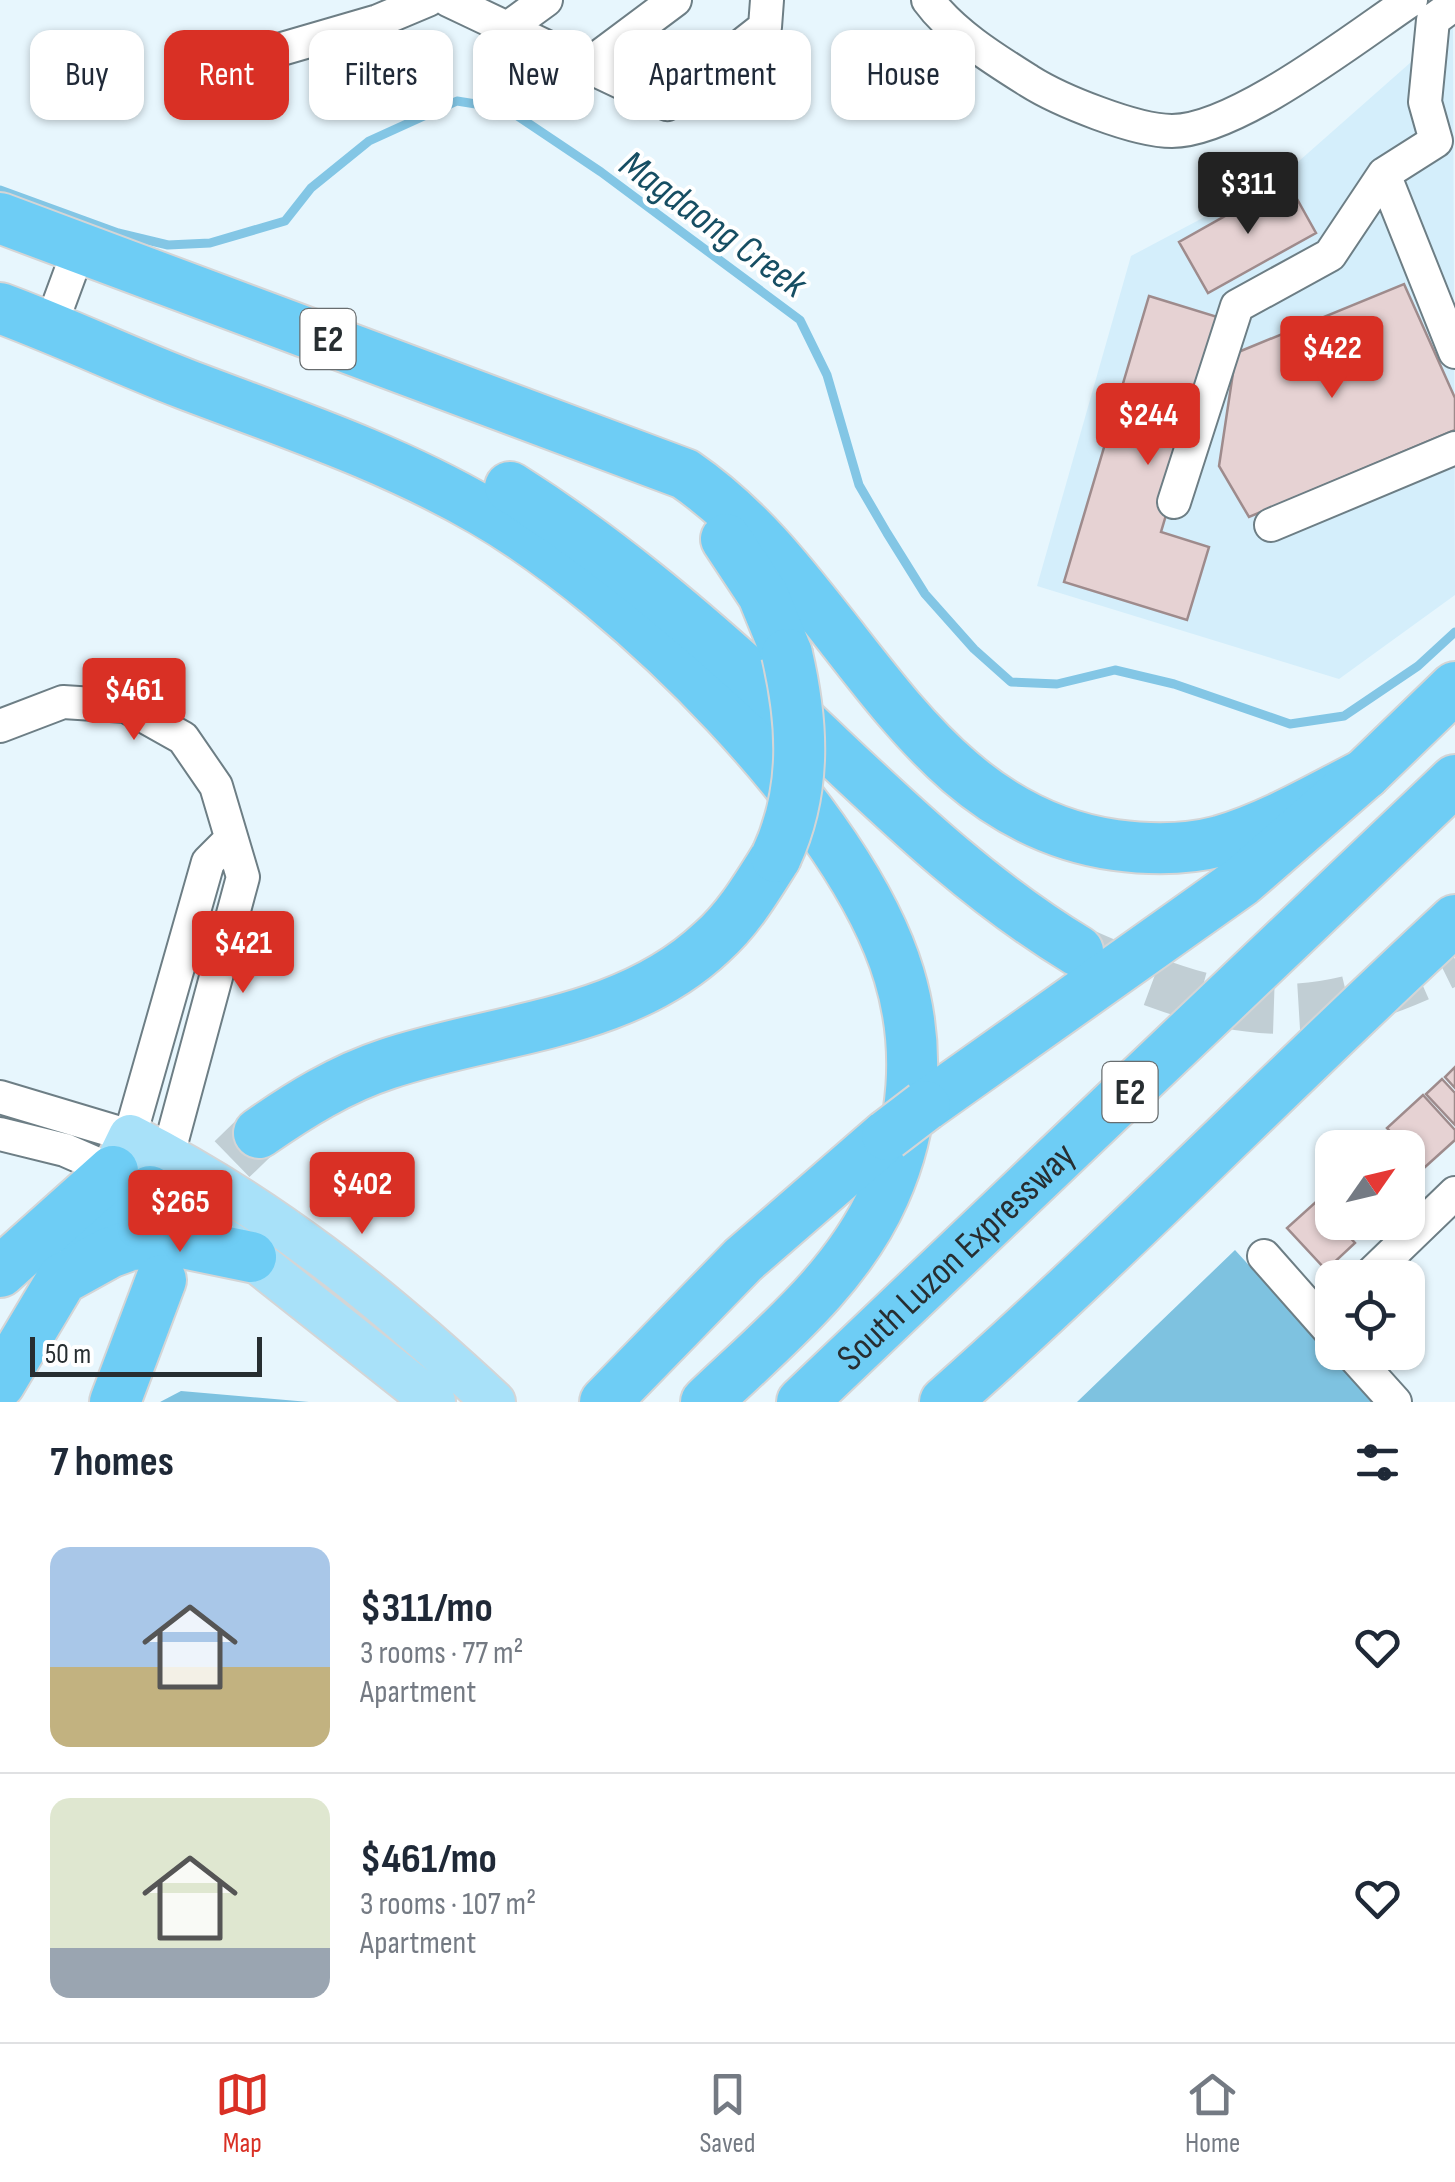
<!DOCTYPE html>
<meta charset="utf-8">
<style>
:root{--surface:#fff;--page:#f2f2f3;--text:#1f2937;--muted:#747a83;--line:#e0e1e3;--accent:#d93025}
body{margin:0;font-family:"Sofia Sans Condensed",sans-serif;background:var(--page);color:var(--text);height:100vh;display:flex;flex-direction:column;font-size:38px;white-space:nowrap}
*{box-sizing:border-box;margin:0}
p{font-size:32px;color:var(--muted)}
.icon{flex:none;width:55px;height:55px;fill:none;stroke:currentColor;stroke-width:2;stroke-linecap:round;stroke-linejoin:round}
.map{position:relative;height:1402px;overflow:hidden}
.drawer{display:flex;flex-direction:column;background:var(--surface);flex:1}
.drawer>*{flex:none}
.top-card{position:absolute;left:30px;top:30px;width:1395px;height:90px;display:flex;gap:20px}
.needle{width:65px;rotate:56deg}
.buttons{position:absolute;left:1315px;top:1130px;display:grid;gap:20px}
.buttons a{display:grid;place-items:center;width:110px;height:110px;border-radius:20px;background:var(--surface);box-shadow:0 2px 8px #0004;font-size:50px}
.scale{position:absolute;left:30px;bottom:25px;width:232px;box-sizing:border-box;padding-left:10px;border:5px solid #272e31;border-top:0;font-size:28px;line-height:35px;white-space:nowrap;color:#272e31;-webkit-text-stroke:8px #fff;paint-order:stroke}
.price{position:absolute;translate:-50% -85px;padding:0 22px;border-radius:10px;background:var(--accent);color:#fff;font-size:32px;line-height:65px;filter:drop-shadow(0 2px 5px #0008)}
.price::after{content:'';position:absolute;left:50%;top:60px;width:30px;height:22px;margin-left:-15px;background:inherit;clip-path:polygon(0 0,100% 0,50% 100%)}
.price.current{background:#222;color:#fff}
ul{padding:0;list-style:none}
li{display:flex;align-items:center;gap:30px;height:250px;padding:0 50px}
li+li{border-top:2px solid var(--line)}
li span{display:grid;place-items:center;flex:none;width:280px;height:200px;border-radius:20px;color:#555}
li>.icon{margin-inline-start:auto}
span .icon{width:120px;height:120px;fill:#fffc;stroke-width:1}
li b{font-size:42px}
h2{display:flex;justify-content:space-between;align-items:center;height:120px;padding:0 50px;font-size:42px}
.pill{padding:0 35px;border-radius:20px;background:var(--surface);box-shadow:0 2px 8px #0004;font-size:35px;line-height:90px}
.pill.current{background:var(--accent);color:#fff}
.tabs{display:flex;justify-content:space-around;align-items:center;height:140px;border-top:2px solid var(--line);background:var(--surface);font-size:28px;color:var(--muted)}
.tabs a{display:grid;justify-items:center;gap:5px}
.tabs .current{color:var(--accent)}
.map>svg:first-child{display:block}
.built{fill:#d4eefb}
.forest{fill:#7ec2e0}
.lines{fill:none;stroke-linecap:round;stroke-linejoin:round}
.stream{stroke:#83c6e5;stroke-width:9}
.building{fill:#e6d2d3;stroke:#9e8b8c;stroke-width:2.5}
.highway-tunnel{stroke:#c1ced4;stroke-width:50;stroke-dasharray:50 25;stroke-linecap:butt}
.minor-casing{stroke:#6d7e85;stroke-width:36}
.major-casing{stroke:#d4d5d6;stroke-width:46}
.highway-casing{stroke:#d4d5d6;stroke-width:54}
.minor{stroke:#fff;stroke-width:32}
.major{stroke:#a8e1f9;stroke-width:42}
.highway{stroke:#6ecdf5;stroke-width:50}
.highway-bridge-casing{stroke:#d4d5d6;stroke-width:54;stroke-linecap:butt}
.highway-bridge{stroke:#6ecdf5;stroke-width:50}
.labels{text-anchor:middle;stroke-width:8;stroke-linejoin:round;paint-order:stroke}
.shield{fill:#fff;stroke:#686d6f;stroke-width:2.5}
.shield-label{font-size:35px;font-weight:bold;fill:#272e31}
.street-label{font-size:38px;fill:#272e31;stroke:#fff}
.water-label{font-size:40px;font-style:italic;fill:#164e63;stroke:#fff}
</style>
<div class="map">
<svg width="1455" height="1402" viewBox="0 0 1455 1402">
<rect width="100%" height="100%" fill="#e7f6fd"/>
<path class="built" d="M 1453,25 L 1455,595 L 1339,679 L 1037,586 L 1131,256 L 1282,176 Z"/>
<path class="forest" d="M 1235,1250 L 1374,1402 L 1077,1402 Z
M 181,1391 L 309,1402 L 160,1402 Z"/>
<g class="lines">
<path class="stream" d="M 0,190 L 118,233 L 168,245 L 210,243 L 285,221 L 311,188 L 369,141 L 457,101 L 507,109 L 601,172 L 800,320 L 827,375 L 859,485 L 887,533 L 925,594 L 974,649 L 1011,682 L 1057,684 L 1115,670 L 1174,684 L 1290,724 L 1344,716 L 1418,666 L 1455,632"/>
</g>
<path class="building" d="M 1287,181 L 1316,233 L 1208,293 L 1179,242 Z
M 1404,284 L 1455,398 L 1455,430 L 1249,517 L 1219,466 L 1236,353 Z
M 1149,296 L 1224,319 L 1161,532 L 1209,547 L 1187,620 L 1064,582 Z
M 1455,1067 L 1455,1088 L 1445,1077 Z
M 1442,1079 L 1455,1093 L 1455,1125 L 1426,1094 Z
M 1423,1095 L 1455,1130 L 1455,1140 L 1424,1168 L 1387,1128 Z
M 1384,1133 L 1397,1148 L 1368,1148 Z
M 1408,1159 L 1423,1175 L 1408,1189 Z
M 1332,1181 L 1332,1209 L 1319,1194 Z
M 1317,1201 L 1355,1243 L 1326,1270 L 1287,1228 Z
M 1345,1222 L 1371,1222 L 1357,1236 Z"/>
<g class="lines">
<path class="highway-tunnel" d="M 1083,953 C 1228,1017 1308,1035 1455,959
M 190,1221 L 225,1166 L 259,1133"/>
<g class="minor-casing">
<path id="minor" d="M 448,0 L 667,104 L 765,27 L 767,0
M 928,0 C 952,33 994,59 1029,81 C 1059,100 1135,131 1172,131 C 1236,131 1356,37 1411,0
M 1455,4 L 1433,20 L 1425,102 L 1436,141 L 1384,174 L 1455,352
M 509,27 L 546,0
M 268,53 L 378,21 L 428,0
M 588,65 L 675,0
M 55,314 L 79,249
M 1174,502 L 1237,306 L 1330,255 L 1384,174
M 1271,525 L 1455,448
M 0,726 L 63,702 L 126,706 L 183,738 L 216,786 L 243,877 L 168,1155
M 0,1097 L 130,1136 L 208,862 L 230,840
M 0,1134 L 65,1150 L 113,1171
M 1264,1256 L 1332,1333
M 1367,1278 L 1455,1193
M 1350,1352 L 1395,1402"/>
</g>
<g class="major-casing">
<path id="major" d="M 434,1402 L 251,1257 L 113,1171 L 130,1136 C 270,1207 379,1295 494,1402"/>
</g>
<g class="highway-casing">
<g id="highway">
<path d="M 0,218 L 685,474 C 749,518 793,576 841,637 C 915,732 987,827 1115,845 C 1151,850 1186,850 1220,841 C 1271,826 1318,798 1365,774"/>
<path d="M 0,308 C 62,331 123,360 185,384 C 287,423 388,456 483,511 C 627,594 851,814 899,975 C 921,1048 915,1126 884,1195 C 847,1279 771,1340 706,1402"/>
<path d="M 510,487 C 605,547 689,618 771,693 C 871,785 962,881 1078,951"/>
<path d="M 726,539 L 763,595 L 787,654"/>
<path d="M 925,1106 L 1242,881 L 1365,774 L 1455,687"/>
<path d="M 259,1133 C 299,1105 341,1079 387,1064 C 497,1027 623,1026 712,942 C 739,918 757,887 776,857"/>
<path d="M 85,1256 L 150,1191"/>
<path d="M 0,1272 L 113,1171"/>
<path d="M 0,1383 L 62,1279 L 109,1253 L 131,1245 L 178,1242 L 251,1257"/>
<path d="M 115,1402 L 161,1280"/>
<path d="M 605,1402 L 743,1260 L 887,1135"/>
<path id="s1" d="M 802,1402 L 1455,780"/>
<path d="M 945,1402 C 1120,1247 1283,1079 1455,920"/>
</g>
</g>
<use href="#minor" class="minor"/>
<use href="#major" class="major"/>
<use href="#highway" class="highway"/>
<g class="highway-bridge-casing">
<path id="highway-bridge" d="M 776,857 C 807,790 803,723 787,654
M 887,1135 L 925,1106"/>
</g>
<use href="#highway-bridge" class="highway-bridge"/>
</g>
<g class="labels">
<g class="shield">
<rect x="300.5" y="309" width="55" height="60" rx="8"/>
<rect x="1102.5" y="1062" width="55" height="60" rx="8"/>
</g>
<g class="shield-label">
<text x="328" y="351">E2</text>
<text x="1130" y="1104">E2</text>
</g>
<g class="street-label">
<text dy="13" stroke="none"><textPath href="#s1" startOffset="212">South Luzon Expressway</textPath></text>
</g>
<g class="water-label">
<text transform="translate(714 223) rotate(36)" y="14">Magdaong Creek</text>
</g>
</g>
</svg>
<div class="buttons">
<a><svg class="needle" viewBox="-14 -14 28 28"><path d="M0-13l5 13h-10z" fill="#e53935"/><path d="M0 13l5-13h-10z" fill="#747a83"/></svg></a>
<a><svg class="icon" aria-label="locate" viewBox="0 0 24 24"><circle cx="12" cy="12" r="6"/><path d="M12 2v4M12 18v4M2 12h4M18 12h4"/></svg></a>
</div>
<div class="scale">50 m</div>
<b class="price current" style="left:1248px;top:237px">$311</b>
<b class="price" style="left:1332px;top:401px">$422</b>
<b class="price" style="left:1148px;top:468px">$244</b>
<b class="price" style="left:134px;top:743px">$461</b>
<b class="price" style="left:243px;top:996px">$421</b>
<b class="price" style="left:362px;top:1237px">$402</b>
<b class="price" style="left:180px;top:1255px">$265</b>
<div class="top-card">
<a class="pill">Buy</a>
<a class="pill current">Rent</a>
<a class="pill">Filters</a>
<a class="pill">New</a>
<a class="pill">Apartment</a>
<a class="pill">House</a>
</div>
</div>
<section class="drawer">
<h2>7 homes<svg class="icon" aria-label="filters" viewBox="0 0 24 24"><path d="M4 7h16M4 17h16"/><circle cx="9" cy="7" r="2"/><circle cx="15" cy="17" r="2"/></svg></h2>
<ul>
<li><span style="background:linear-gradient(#a9c7e8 60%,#c2b280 0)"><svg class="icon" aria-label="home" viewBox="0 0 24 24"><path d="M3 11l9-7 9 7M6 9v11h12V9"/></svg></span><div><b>$311/mo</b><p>3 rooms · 77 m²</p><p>Apartment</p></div><svg class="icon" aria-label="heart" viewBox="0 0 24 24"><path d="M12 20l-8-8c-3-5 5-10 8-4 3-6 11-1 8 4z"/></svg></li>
<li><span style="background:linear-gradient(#dfe7d0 75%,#9aa5b1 0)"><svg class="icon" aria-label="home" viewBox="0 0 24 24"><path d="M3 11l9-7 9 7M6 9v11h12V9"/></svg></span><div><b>$461/mo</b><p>3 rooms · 107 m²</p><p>Apartment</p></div><svg class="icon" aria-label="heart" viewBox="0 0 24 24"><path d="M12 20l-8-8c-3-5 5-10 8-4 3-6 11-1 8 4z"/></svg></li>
</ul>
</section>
<nav class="tabs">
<a class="current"><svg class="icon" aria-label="map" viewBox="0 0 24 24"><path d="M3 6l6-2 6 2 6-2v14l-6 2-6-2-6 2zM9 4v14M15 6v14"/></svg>Map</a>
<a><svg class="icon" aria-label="saved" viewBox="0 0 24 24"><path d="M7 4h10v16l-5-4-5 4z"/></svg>Saved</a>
<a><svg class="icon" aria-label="home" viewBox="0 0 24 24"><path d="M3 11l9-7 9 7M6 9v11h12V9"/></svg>Home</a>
</nav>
